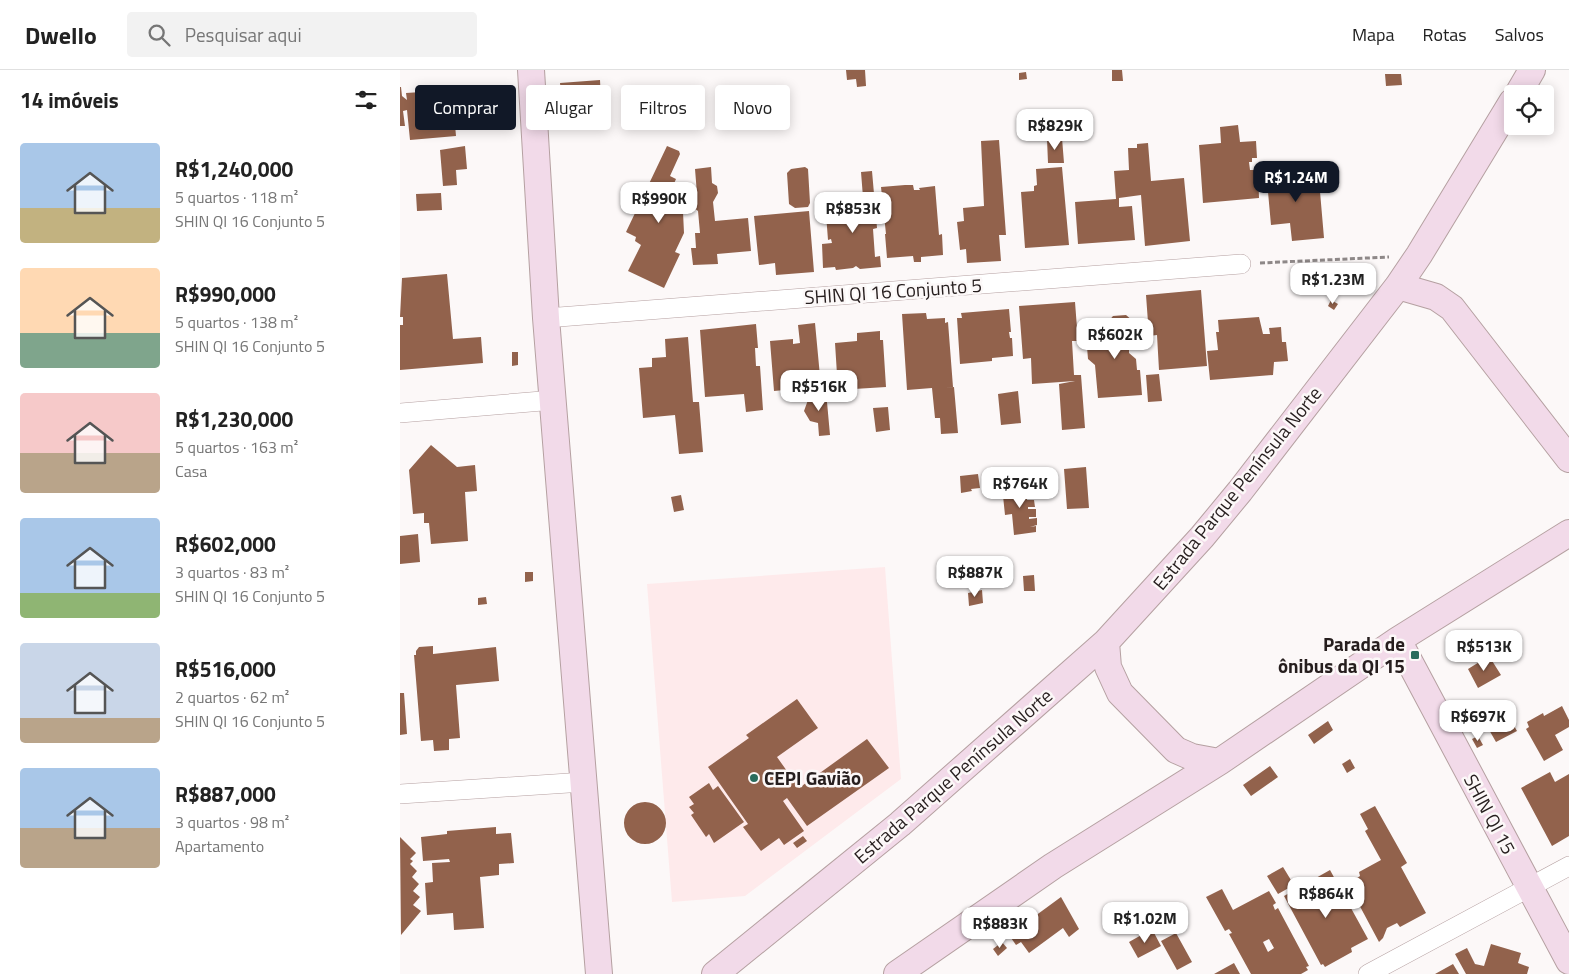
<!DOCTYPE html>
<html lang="pt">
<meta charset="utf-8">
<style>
:root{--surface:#fff;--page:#f2f2f2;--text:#222;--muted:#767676;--line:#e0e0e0;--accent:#111827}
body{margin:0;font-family:"Titillium Web",sans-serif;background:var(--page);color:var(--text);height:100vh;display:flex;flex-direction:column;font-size:19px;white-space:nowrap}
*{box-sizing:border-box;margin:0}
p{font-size:16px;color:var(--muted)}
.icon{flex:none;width:28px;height:28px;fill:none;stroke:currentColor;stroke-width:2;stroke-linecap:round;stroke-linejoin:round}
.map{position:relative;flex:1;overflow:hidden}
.panel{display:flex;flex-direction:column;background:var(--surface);width:400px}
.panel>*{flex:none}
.hud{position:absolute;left:15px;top:15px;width:475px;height:45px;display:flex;gap:10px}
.fabs{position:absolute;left:1104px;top:15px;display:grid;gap:10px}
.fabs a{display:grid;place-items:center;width:50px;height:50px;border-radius:5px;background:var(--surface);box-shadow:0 2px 12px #0003;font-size:25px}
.price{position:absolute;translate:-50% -42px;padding:0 11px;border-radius:10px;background:#fff;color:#222;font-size:16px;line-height:32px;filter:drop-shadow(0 1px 2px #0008)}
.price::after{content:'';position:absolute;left:50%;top:30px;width:15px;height:11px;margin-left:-8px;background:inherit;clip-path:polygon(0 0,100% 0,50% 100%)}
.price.active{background:var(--accent);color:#fff}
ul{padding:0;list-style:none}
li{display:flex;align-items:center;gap:15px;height:125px;padding:0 20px}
li span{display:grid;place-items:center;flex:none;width:140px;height:100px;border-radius:5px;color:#555}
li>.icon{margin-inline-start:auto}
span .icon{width:60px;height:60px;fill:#fffc;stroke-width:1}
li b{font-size:21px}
h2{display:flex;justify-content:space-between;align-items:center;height:60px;padding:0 20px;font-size:21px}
.chip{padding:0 18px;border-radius:5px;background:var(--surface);box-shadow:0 2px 12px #0003;font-size:18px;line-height:45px}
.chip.active{background:var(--accent);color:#fff}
header{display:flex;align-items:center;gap:30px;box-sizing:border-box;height:70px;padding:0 25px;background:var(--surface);border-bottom:1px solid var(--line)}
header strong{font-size:24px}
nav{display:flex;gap:28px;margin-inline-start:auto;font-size:18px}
.search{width:350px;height:45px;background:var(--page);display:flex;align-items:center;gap:12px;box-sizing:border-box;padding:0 18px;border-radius:5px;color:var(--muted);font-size:19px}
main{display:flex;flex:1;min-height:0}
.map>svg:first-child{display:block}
.built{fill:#feeaeb}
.building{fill:#92624c;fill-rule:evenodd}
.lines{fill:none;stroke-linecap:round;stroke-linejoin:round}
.street-casing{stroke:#b5a0a1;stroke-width:20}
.secondary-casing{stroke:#b5a0a1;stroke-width:28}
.path{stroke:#8e8888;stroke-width:3;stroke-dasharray:5 2.5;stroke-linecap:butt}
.street{stroke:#fff;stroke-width:19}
.secondary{stroke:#f2dae9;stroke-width:26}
.poi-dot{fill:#2a6c5d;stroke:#fcf8f8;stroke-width:2}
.labels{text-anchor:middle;stroke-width:5;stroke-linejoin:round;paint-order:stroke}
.street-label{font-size:19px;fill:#261e1e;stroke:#fcf8f8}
.poi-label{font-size:19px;font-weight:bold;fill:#261e1e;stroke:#fcf8f8;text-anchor:end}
</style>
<header>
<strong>Dwello</strong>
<div class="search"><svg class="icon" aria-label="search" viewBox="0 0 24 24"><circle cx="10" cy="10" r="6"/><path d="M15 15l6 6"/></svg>Pesquisar aqui</div>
<nav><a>Mapa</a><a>Rotas</a><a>Salvos</a></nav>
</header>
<main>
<section class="panel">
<h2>14 imóveis<svg class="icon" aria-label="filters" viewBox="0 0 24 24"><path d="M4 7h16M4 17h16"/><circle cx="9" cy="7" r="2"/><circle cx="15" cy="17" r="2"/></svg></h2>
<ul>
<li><span style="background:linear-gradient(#a9c7e8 65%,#c2b280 0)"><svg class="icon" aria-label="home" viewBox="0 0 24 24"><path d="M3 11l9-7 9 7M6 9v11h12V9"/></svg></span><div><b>R$1,240,000</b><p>5 quartos · 118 m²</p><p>SHIN QI 16 Conjunto 5</p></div></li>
<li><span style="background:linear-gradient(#ffd9b3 65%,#7fa58c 0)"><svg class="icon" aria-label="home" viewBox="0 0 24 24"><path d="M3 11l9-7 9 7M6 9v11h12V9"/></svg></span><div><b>R$990,000</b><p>5 quartos · 138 m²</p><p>SHIN QI 16 Conjunto 5</p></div></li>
<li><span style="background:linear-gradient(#f6c9c9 60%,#b9a48a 0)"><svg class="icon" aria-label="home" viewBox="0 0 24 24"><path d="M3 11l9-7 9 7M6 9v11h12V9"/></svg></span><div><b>R$1,230,000</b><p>5 quartos · 163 m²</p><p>Casa</p></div></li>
<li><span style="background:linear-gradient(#a9c7e8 75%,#8fb573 0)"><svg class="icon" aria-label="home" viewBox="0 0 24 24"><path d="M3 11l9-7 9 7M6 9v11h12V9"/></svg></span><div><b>R$602,000</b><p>3 quartos · 83 m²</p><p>SHIN QI 16 Conjunto 5</p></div></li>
<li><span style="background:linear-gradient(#c9d6e8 75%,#b9a48a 0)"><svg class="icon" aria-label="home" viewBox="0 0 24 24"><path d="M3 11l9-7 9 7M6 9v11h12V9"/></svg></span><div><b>R$516,000</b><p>2 quartos · 62 m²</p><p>SHIN QI 16 Conjunto 5</p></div></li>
<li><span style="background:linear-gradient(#a9c7e8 60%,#b9a48a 0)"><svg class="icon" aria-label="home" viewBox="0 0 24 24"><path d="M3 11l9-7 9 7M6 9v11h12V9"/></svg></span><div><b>R$887,000</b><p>3 quartos · 98 m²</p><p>Apartamento</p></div></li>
</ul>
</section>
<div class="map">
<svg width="1169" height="904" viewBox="0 0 1169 904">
<rect width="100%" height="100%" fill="#fcf8f8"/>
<path class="built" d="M 485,497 L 501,709 L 345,826 L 272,832 L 247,514 Z"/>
<path class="building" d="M 446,0 L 465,0 L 466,16 L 457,17 L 456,9 L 447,10 Z
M 712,0 L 722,0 L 723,11 L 712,11 Z
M 626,2 L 627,9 L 619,10 L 619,3 Z
M 985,4 L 1001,4 L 1002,15 L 986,16 Z
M 200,10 L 201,30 L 209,30 L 211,53 L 188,54 L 186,31 L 162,33 L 160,13 Z
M 0,17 L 1,17 L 2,26 L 7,30 L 6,23 L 52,20 L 56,66 L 10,70 L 7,40 L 3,41 L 5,56 L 0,56 Z
M 233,28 L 233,36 L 227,36 L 227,29 Z
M 272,29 L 274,54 L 248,56 L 246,31 Z
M 355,29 L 356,34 L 347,35 L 346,30 Z
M 838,55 L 840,72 L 856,71 L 857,88 L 852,88 L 852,92 L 849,92 L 850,100 L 858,100 L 859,128 L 803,133 L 799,75 L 821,73 L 820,57 Z
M 662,68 L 664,93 L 648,93 L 647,69 Z
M 599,70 L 606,165 L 599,165 L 601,191 L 567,193 L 566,179 L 560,180 L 557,152 L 564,151 L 563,138 L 584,136 L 581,71 Z
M 748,73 L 751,111 L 784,108 L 790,171 L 745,176 L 741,125 L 719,128 L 719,137 L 732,136 L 735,170 L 678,174 L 675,132 L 716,129 L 714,101 L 729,100 L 728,78 L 737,78 L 737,74 Z
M 65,76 L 67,99 L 56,100 L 57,115 L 43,116 L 40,80 Z
M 267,76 L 279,81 L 280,84 L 270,106 L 276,109 L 273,116 L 282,120 L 282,130 L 277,140 L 283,142 L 284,163 L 275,182 L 280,184 L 264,218 L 228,201 L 241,175 L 235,171 L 236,167 L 226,162 Z
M 311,97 L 312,113 L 317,116 L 318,123 L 313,132 L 315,151 L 348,148 L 351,181 L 317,184 L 318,194 L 293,195 L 291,178 L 296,178 L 295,163 L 300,163 L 298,141 L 293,137 L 292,128 L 297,124 L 295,99 Z
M 405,97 L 408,99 L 410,133 L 408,137 L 395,138 L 389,134 L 387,103 L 391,99 Z
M 662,97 L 669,175 L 625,178 L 621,122 L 634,121 L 634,116 L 637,115 L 636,99 Z
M 904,97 L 906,111 L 919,110 L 924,168 L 892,171 L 890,153 L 871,155 L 866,100 Z
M 472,101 L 477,158 L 473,159 L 475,187 L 480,186 L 481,197 L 460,199 L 456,196 L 453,198 L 436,200 L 435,197 L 423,198 L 422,174 L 432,173 L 431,169 L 428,170 L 426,144 L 464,140 L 461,102 Z
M 505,115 L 513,115 L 514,120 L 520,120 L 519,118 L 535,116 L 539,165 L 542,164 L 543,185 L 521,187 L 521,192 L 514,192 L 513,186 L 487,188 L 485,164 L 486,164 L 481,117 Z
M 41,123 L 42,140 L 17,141 L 16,124 Z
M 409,141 L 414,202 L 376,205 L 375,193 L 359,195 L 354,146 Z
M 47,204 L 53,269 L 81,267 L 83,293 L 0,300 L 0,255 L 3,255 L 3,247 L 0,247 L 2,208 Z
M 801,220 L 807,296 L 759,300 L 757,265 L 749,266 L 746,225 Z
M 931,230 L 938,234 L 934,240 L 928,236 Z
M 675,232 L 678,271 L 672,271 L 674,305 L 681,305 L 685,358 L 662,360 L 659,314 L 675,311 L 632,314 L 631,288 L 623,289 L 619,236 Z
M 609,239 L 611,262 L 609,262 L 610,268 L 612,268 L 613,286 L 592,288 L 592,291 L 560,294 L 557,248 L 562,248 L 561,243 Z
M 526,243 L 527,249 L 545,248 L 545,253 L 548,252 L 553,317 L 543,318 L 554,317 L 558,363 L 541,364 L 540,348 L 535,348 L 532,318 L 507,320 L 502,244 Z
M 726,245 L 733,251 L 734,264 L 729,271 L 729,283 L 736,289 L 737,300 L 740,300 L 742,325 L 698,328 L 695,295 L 688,289 L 686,265 L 708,263 L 707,253 L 713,246 Z
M 859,247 L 863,264 L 870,264 L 869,258 L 881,257 L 882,272 L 886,272 L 888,291 L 874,292 L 873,305 L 810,310 L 807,281 L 818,280 L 816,262 L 819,262 L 818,250 Z
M 415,253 L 421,317 L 400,319 L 400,311 L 394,312 L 395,319 L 374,321 L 370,271 L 393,269 L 393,274 L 400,273 L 398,255 Z
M 356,254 L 358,278 L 355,278 L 356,296 L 360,296 L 363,340 L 346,342 L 344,324 L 305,327 L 300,260 Z
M 480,261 L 480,270 L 483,270 L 486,317 L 438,320 L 435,273 L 457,271 L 457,263 Z
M 288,267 L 293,332 L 299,332 L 303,382 L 279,384 L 275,345 L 243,348 L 239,298 L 252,297 L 252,288 L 266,287 L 265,269 Z
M 112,282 L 118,282 L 118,295 L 112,296 Z
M 759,304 L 762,331 L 748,332 L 746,305 Z
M 426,321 L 430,365 L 419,366 L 418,353 L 410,351 L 404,341 L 408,330 L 408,323 Z
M 618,321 L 621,353 L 601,355 L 598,324 Z
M 488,337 L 490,360 L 476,362 L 473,338 Z
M 31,375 L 57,397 L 75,395 L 77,421 L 65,422 L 68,471 L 31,474 L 29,453 L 24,453 L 24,443 L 13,444 L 9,400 Z
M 686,397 L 689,438 L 667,439 L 664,399 Z
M 578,404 L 580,418 L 571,419 L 572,421 L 561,423 L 560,406 Z
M 626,414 L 627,430 L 634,430 L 635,437 L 628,437 L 628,439 L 636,439 L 636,447 L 629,447 L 629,449 L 637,448 L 637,455 L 630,457 L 636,456 L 636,462 L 614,465 L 612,444 L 605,445 L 602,416 Z
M 281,425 L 284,440 L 274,442 L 271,427 Z
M 18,464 L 20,492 L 0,494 L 0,466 Z
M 125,502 L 133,502 L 133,511 L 125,512 Z
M 634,505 L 635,521 L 624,521 L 623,506 Z
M 582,520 L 583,533 L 569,536 L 568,523 Z
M 86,527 L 87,534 L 78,535 L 78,528 Z
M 33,576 L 33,584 L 96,577 L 99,611 L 56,615 L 60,668 L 49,669 L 49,680 L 34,681 L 33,670 L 21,671 L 14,585 L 16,585 L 16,581 L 19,577 Z
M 1089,586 L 1101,605 L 1078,618 L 1068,599 Z
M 0,623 L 4,623 L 7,664 L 0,665 Z
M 397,629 L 418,658 L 377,687 L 399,718 L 467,669 L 489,698 L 407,756 L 387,728 L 383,731 L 404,761 L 384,775 L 379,768 L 361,781 L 343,757 L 348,754 L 308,697 L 349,668 L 346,665 Z
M 1162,636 L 1169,650 L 1169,657 L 1155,665 L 1163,680 L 1144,691 L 1126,659 L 1129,657 L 1127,652 L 1143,643 L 1144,646 Z
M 1109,647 L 1117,661 L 1096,672 L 1088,658 Z
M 928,651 L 933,660 L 914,674 L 908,665 Z
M 1078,666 L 1083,675 L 1077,678 L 1072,669 Z
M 950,689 L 955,698 L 947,703 L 942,694 Z
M 870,696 L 878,707 L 851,726 L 843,715 Z
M 1150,702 L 1155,712 L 1169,704 L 1169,766 L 1152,776 L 1121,718 Z
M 309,713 L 313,720 L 318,716 L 344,752 L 314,773 L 309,764 L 306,767 L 291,745 L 294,743 L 289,737 L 294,734 L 289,727 Z
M224 753a21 21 0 1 1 42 0a21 21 0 1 1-42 0Z
M 975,736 L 1007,793 L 1001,797 L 1026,843 L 1000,857 L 997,853 L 987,858 L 983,868 L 979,872 L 948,814 L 960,806 L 959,802 L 981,790 L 965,761 L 968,759 L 960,744 Z
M 96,757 L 96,764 L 111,763 L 114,793 L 99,794 L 99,805 L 80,807 L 84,858 L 54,860 L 53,843 L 27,845 L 25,813 L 33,812 L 32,793 L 50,792 L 49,789 L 23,791 L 21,767 L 47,764 L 47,761 Z
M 403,766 L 407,771 L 397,778 L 393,773 Z
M 0,767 L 16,783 L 10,789 L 13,791 L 10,794 L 17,801 L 12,807 L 19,814 L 13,821 L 20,827 L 13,835 L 21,841 L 1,865 Z
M 883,797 L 894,815 L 878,824 L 867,806 Z
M 930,800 L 968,869 L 951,878 L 952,882 L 925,897 L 923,894 L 921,895 L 884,826 Z
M 822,819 L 833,840 L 869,821 L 876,833 L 873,835 L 875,840 L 878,838 L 909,896 L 906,897 L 908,900 L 901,904 L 851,904 L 829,864 L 832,863 L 829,859 L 825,861 L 806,827 ZM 869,869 L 874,878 L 868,882 L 863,872 Z
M 661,827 L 679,859 L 669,867 L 663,858 L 629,883 L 621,872 L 616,875 L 609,865 Z
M 752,859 L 761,876 L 738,888 L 729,872 Z
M 776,863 L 792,892 L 777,900 L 761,871 Z
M 602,872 L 607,878 L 598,886 L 593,879 Z
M 1091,874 L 1121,883 L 1118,893 L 1129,897 L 1127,904 L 1066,904 L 1055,884 L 1067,878 L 1075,894 L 1084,896 Z
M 834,893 L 840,904 L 814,904 Z
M 1053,894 L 1059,904 L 1035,904 Z"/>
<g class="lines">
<g class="street-casing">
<path id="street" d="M 146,248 L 841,194
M 0,343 L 154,330
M 0,724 L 184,712
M 968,904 L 1169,796"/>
</g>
<g class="secondary-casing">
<path id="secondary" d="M 131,0 L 146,248 L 199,904
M 1118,24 L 1132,0
M 998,216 L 1036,227 L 1052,238 L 1169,389
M 998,570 L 1169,891
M 706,572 L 708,597 L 720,623 L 776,680 L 792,687 L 819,692
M 315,904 L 500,754 L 706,572 L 802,467 L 840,421 L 998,216 L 1019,185 L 1112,32
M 497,904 L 653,796 L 819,692 L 998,570 L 1169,463"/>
</g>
<path class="path" d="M 860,193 L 989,187"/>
<use href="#street" class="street"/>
<use href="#secondary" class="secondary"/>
</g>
<g class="poi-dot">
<rect x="1010" y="580" width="10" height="10" rx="2.5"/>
<circle cx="354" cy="708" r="5"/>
</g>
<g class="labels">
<g class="street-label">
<text transform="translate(493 221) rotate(-4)" y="7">SHIN QI 16 Conjunto 5</text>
<text transform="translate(837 418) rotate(-51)" y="7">Estrada Parque Península Norte</text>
<text transform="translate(553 706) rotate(-41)" y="7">Estrada Parque Península Norte</text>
<text transform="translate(1090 744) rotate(62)" y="7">SHIN QI 15</text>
</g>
<g class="poi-label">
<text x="1005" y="581">Parada de<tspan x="1005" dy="22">ônibus da QI 15</tspan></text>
<text x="364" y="715" text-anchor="start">CEPI Gavião</text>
</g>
</g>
</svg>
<div class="fabs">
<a><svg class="icon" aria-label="locate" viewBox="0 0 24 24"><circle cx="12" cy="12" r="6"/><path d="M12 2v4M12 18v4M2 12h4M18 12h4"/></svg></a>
</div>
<b class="price" style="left:655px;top:81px">R$829K</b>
<b class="price active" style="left:896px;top:133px">R$1.24M</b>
<b class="price" style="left:259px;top:154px">R$990K</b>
<b class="price" style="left:453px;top:164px">R$853K</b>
<b class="price" style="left:933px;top:235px">R$1.23M</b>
<b class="price" style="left:715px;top:290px">R$602K</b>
<b class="price" style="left:419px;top:342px">R$516K</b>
<b class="price" style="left:620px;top:439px">R$764K</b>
<b class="price" style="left:575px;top:528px">R$887K</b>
<b class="price" style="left:1084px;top:602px">R$513K</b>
<b class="price" style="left:1078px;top:672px">R$697K</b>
<b class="price" style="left:926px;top:849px">R$864K</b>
<b class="price" style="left:745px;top:874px">R$1.02M</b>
<b class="price" style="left:600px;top:879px">R$883K</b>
<div class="hud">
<a class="chip active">Comprar</a>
<a class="chip">Alugar</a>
<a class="chip">Filtros</a>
<a class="chip">Novo</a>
</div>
</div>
</main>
